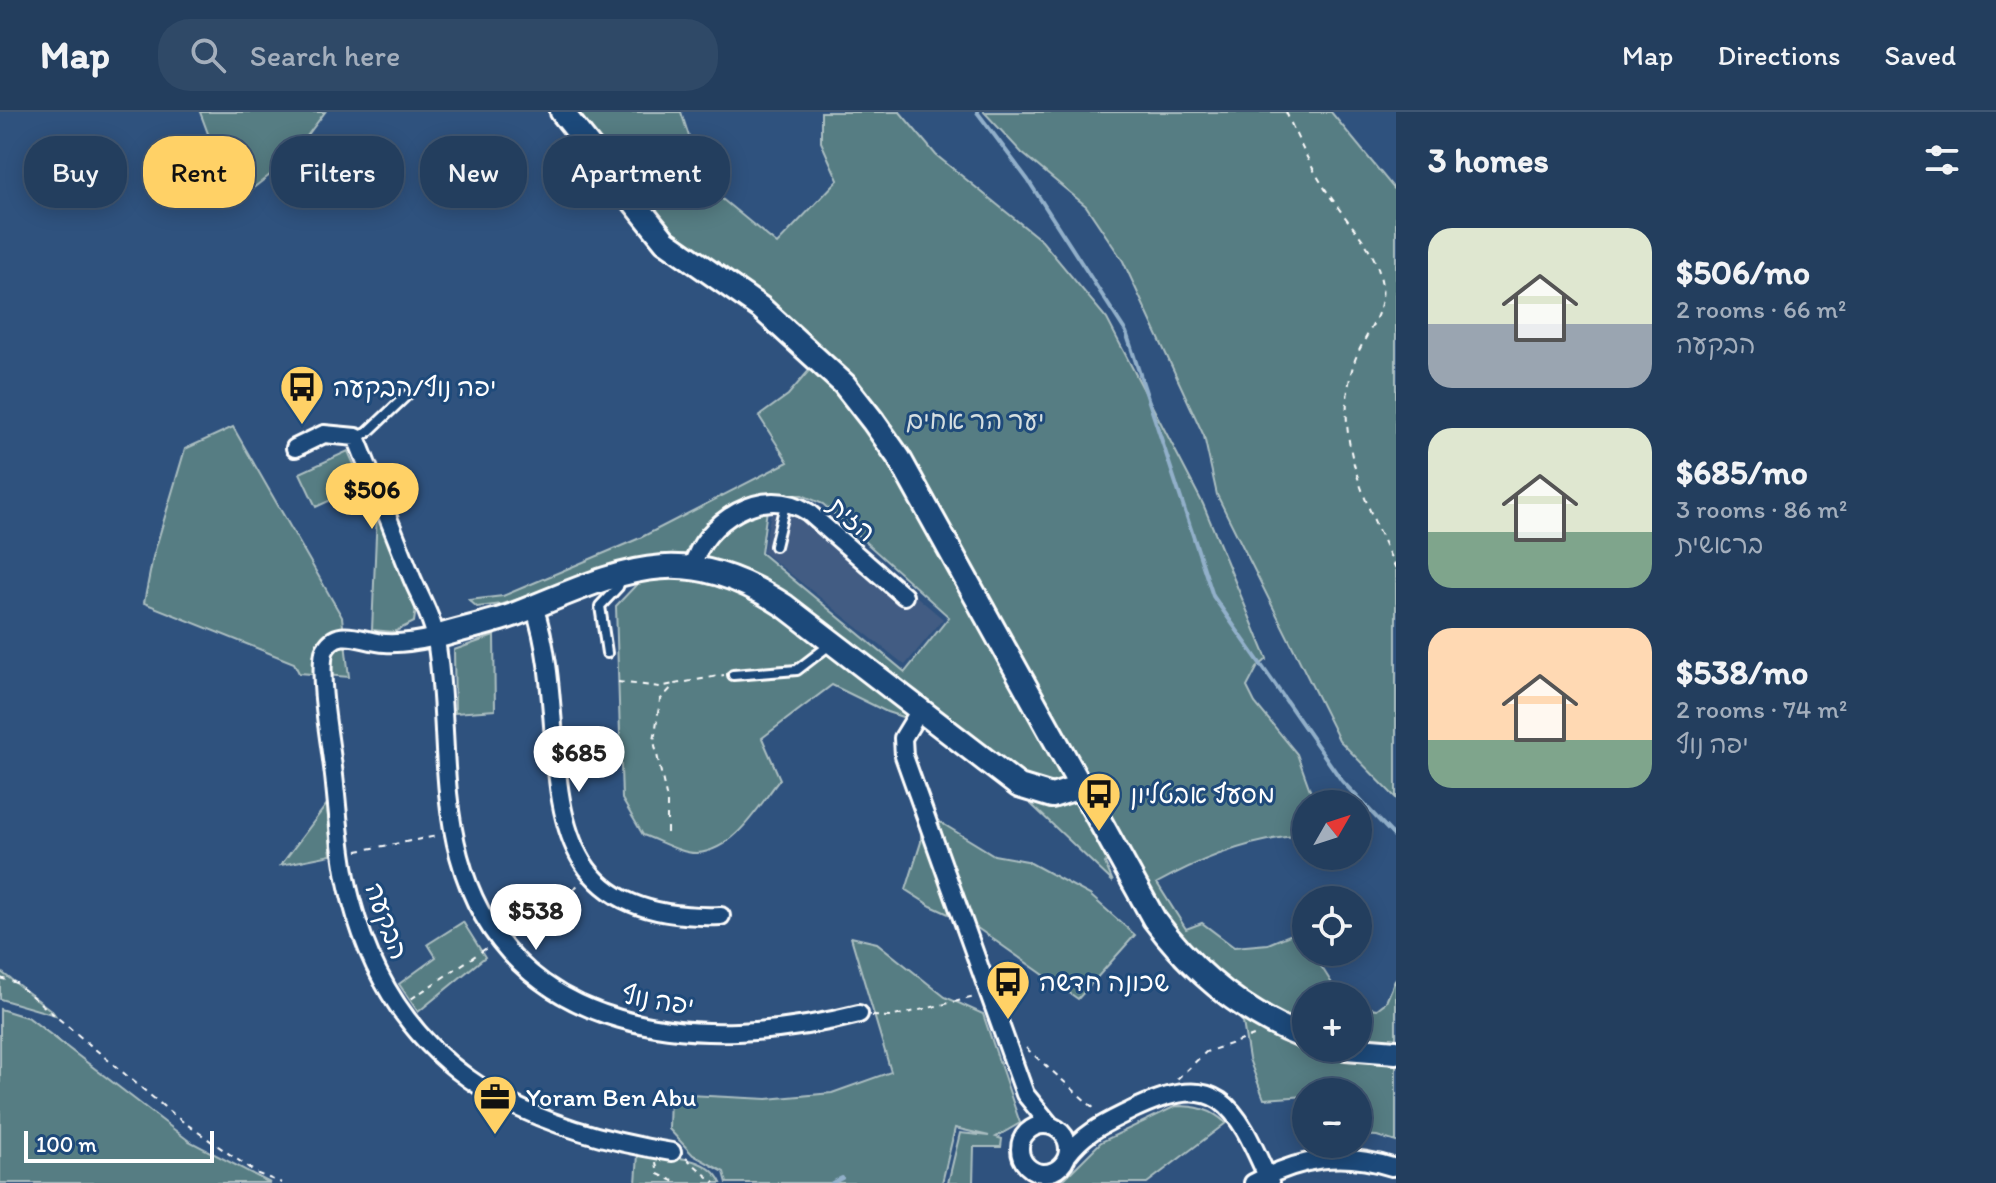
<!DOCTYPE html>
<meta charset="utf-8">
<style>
:root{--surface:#233e5e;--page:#2f4967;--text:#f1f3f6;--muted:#a3aebc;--line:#405773;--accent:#ffd166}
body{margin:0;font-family:Itim,"Playpen Sans Hebrew",sans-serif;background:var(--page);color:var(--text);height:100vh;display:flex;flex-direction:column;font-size:30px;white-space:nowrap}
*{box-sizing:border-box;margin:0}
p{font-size:26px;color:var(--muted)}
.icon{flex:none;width:44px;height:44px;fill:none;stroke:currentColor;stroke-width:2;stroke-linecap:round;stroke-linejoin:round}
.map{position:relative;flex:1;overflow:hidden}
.details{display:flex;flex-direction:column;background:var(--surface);width:600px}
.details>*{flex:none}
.hud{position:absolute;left:24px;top:24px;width:760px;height:72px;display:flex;gap:16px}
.needle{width:52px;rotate:51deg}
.fabs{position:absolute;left:1292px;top:678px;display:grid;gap:16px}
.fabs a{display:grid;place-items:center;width:80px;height:80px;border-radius:50%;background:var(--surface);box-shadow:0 4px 20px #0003,0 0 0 2px var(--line);font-size:40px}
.scale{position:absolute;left:24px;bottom:20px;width:190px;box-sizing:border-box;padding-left:8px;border:4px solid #fff;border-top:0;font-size:22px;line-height:28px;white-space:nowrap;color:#fff;-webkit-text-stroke:6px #1f4a7a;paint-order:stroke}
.price{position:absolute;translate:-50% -68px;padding:0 18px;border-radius:28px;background:#fff;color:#222;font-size:26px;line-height:52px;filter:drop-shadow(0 2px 4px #0008)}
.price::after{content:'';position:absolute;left:50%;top:48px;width:24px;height:18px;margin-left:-12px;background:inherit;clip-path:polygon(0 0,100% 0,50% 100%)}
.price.selected{background:var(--accent);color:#111}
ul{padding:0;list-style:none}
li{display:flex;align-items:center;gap:24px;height:200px;padding:0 32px}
li span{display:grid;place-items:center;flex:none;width:224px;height:160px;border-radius:24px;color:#555}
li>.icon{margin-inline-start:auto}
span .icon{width:96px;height:96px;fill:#fffc;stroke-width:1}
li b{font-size:34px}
h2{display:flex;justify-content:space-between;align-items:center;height:96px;padding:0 32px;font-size:34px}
.pill{padding:0 28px;border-radius:32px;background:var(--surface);box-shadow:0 4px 20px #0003,0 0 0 2px var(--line);font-size:28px;line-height:72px}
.pill.selected{background:var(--accent);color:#111}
header{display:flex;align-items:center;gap:48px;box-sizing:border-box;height:112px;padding:0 40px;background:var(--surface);border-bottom:2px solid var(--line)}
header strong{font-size:38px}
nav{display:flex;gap:44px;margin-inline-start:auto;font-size:28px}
.search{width:560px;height:72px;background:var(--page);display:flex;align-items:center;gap:20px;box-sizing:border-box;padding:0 28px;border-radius:32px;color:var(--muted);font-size:30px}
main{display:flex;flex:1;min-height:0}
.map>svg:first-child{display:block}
.built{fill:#425c83}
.green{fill:#577d83;stroke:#abbec1;stroke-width:2;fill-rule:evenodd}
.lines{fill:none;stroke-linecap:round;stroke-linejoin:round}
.stream{stroke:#92b0ca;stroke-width:4}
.lane-casing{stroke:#fff;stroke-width:14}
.street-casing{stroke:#fff;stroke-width:22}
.secondary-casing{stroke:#fff;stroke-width:28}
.path{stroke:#fff;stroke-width:2;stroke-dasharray:6 6;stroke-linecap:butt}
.lane{stroke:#1f4a7a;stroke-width:8}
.street{stroke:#1f4a7a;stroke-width:16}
.secondary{stroke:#1f4a7a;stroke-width:22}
.labels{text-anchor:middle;stroke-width:6;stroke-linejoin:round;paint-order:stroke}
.poi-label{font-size:26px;fill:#fff;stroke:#1f4a7a;text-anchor:start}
.park-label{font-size:26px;fill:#d5dee0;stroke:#1f4a7a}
.street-label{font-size:26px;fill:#fff;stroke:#1f4a7a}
</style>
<header>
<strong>Map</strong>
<div class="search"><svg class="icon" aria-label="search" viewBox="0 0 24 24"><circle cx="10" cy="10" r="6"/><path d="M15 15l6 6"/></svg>Search here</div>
<nav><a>Map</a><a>Directions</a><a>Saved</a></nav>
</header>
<main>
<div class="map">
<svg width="1396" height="1071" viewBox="0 0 1396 1071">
<rect width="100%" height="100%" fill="#2f527e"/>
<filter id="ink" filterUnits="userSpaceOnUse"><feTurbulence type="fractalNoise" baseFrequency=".0125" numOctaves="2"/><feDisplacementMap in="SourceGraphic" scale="16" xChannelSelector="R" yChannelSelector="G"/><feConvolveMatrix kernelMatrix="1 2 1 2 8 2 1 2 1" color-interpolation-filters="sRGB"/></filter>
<g filter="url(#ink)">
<path class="built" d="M 774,386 L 807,392 L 943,507 L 905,553 L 763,440 Z"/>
<path class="green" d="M 200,0 L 325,0 L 289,48 L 238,88 L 225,67 Z
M 574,0 L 681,0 L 705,73 L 777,132 L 838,68 L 821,30 L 821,0 L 900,0 L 936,43 L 1042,129 L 1107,207 L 1203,392 L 1267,547 L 1257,556 L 1247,575 L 1255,591 L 1297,642 L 1315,692 L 1306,692 L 1306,723 C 1253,726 1202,746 1157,771 L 1186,817 L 1202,811 L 1234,835 L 1268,832 L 1297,820 L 1306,832 L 1306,840 L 1312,840 L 1340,884 L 1306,884 L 1306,936 L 1358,936 L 1358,894 L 1377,897 L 1386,890 L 1396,866 L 1396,1030 L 1377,1024 L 1358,1023 L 1358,980 L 1306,980 L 1306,984 L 1264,987 L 1249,947 L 1243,910 L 1205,874 L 1195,871 L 1175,853 L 1122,776 L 1111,746 L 1105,751 L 1113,770 L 994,657 L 930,614 L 887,600 L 832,573 L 762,626 L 780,667 C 759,693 736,738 697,741 C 682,742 658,728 643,723 L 622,687 L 616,494 L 638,471 L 634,448 L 503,492 L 477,495 L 469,488 L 503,484 L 640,426 L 788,350 L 759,304 L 788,283 L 825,240 L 658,107 ZM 769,383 L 802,383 L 823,392 L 949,505 L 905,560 L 761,441 Z
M 984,0 L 1331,0 L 1396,79 L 1396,686 L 1339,628 L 1217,383 L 1204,324 L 1123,149 L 1086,94 L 1022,41 Z
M 233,315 L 342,505 L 349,565 L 299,561 L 294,551 L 144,491 L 153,445 L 185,337 Z
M 348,339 L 363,373 L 316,395 L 300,361 Z
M 377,400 L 416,496 L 414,510 L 394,520 L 372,518 Z
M 494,524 L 495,598 L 455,601 L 454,538 Z
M 327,692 L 331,743 L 281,753 Z
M 922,699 L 994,743 L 1027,749 L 1090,783 L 1135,823 L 1078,887 L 973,813 L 931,794 L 906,778 L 921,730 Z
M 463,810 L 485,845 L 418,900 L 399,872 L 436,845 L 428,832 Z
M 851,825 L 877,831 L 945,885 L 983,902 L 1020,1011 L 996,1025 L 1002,1027 L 1001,1035 L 974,1035 L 973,1071 L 948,1071 L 960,1021 L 989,1024 L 955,1016 L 942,1071 L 727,1071 L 724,1060 L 693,1043 L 669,1017 L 670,982 L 767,987 L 832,981 L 891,960 Z
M 0,859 L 52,899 L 55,903 L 0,887 Z
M 0,897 L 29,906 L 189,1029 L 270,1071 L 0,1071 Z
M 1176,994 C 1196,994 1211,997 1226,1011 L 1147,1071 L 1060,1071 L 1101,1030 Z
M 638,1042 C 665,1045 708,1042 721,1071 L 636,1071 Z"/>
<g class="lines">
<path class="stream" d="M 977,0 L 1028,68 L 1126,220 L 1213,484 L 1342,669 L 1396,726
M 832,1071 L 842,1066"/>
<g class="lane-casing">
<path id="lane" d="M 356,325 L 367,321 L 407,283
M 775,434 L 785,393
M 607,541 L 600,494 L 618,475 L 621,466
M 733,563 L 797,558 L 831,532"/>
</g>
<g class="street-casing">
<path id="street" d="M 295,336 L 324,322 L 356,325 C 375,372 393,419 412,466 C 420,485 433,507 436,528 C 448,599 440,674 459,744 C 508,927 703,942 859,902
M 692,455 C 704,410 763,371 808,400 L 904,484
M 534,494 C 579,628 506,811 721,804
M 436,525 C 419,529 402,532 385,531 C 363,530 336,512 324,540 C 318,573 332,637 335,673 C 339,711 341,750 351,787 C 394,953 514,1015 672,1040
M 920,598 L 903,626 L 904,644 L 1025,982 L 1051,1014
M1020 1037a24 24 0 1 1 48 0a24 24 0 1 1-48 0Z
M 1067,1044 C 1084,1020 1106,1011 1132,998 C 1221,955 1236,995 1270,1071
M 1253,1071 C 1300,1046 1341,1039 1392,1055"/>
</g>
<g class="secondary-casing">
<path id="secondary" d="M 562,0 L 665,129 L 761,196 L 844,272 L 873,309 L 899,346 L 1154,807 C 1193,860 1244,902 1306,926
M 436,525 C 461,517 488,512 513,503 C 619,461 678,424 785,494 L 1019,674 L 1052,684 L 1080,675
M 1346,936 L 1396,940"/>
</g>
<path class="path" d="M 1286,0 C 1300,32 1314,63 1335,91 C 1355,121 1377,137 1382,174 C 1386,203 1360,228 1353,254 C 1332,326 1367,393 1396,457
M 618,570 L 660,575 L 674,572
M 667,721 L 667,688 L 654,629 L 660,588 L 675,572 L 724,563
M 357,739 L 437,724
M 517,823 L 583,769
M 0,866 L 16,871 L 175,1004 L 258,1062 L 282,1071
M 411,887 L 488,835
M 872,904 L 890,905 L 975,885
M 1026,936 L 1096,998
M 1177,967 L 1206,940 L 1257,923
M 686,1046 L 715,1071
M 656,1050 L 658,1062 L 678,1071"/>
<use href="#lane" class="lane"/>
<use href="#street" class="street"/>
<use href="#secondary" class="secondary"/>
</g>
</g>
<defs>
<g id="bus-pin" transform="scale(2.3)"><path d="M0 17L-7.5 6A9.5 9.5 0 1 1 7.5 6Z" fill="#ffd166" stroke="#1f4a7a"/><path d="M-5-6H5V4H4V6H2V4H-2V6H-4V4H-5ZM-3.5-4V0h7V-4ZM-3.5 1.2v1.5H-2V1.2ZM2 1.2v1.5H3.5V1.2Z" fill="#111"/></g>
<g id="office-pin" transform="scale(2.3)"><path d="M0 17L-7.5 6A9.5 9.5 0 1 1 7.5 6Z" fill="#ffd166" stroke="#1f4a7a"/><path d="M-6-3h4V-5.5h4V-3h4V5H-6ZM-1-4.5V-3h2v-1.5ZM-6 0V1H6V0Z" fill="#111"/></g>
</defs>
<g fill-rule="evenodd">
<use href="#bus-pin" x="302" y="275"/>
<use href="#bus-pin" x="1099" y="682"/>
<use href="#bus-pin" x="1008" y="870"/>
<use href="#office-pin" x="495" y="985"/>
</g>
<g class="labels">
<g class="poi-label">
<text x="333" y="284">יפה נוף/הבקעה</text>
<text x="1130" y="691">מסעף אבטליון</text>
<text x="1039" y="879">שכונה חדשה</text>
<text x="526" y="994">Yoram Ben Abu</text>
</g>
<g class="park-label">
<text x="975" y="317">יער הר אחים</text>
</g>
<g class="street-label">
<text transform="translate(852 407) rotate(41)" y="9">הזית</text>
<text transform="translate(387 809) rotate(70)" y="9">הבקעה</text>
<text transform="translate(658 888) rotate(10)" y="9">יפה נוף</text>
</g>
</g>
</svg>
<div class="fabs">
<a><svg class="needle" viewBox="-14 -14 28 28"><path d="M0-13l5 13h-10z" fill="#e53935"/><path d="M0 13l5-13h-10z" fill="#a3aebc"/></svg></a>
<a><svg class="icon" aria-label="locate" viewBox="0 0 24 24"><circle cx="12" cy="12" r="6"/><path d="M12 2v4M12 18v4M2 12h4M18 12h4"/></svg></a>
<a>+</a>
<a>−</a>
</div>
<div class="scale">100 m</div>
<b class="price selected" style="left:372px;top:419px">$506</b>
<b class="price" style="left:579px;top:682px">$685</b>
<b class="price" style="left:536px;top:840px">$538</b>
<div class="hud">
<a class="pill">Buy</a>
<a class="pill selected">Rent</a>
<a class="pill">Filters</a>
<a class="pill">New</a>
<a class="pill">Apartment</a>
</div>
</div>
<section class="details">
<h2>3 homes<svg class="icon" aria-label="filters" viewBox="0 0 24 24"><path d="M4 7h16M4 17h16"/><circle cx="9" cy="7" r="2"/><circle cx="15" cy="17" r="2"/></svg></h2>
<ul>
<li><span style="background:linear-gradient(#dfe7d0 60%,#9aa5b1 0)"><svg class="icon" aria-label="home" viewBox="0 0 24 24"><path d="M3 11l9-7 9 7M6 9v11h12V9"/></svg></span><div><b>$506/mo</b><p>2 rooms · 66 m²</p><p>הבקעה</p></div></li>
<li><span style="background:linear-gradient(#dfe7d0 65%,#7fa58c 0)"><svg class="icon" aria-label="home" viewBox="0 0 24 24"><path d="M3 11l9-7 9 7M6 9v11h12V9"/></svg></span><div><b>$685/mo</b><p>3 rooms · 86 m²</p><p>בראשית</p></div></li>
<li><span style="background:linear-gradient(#ffd9b3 70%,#7fa58c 0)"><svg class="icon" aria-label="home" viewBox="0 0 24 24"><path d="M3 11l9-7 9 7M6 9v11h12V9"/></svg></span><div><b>$538/mo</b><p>2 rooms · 74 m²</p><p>יפה נוף</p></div></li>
</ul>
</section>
</main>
